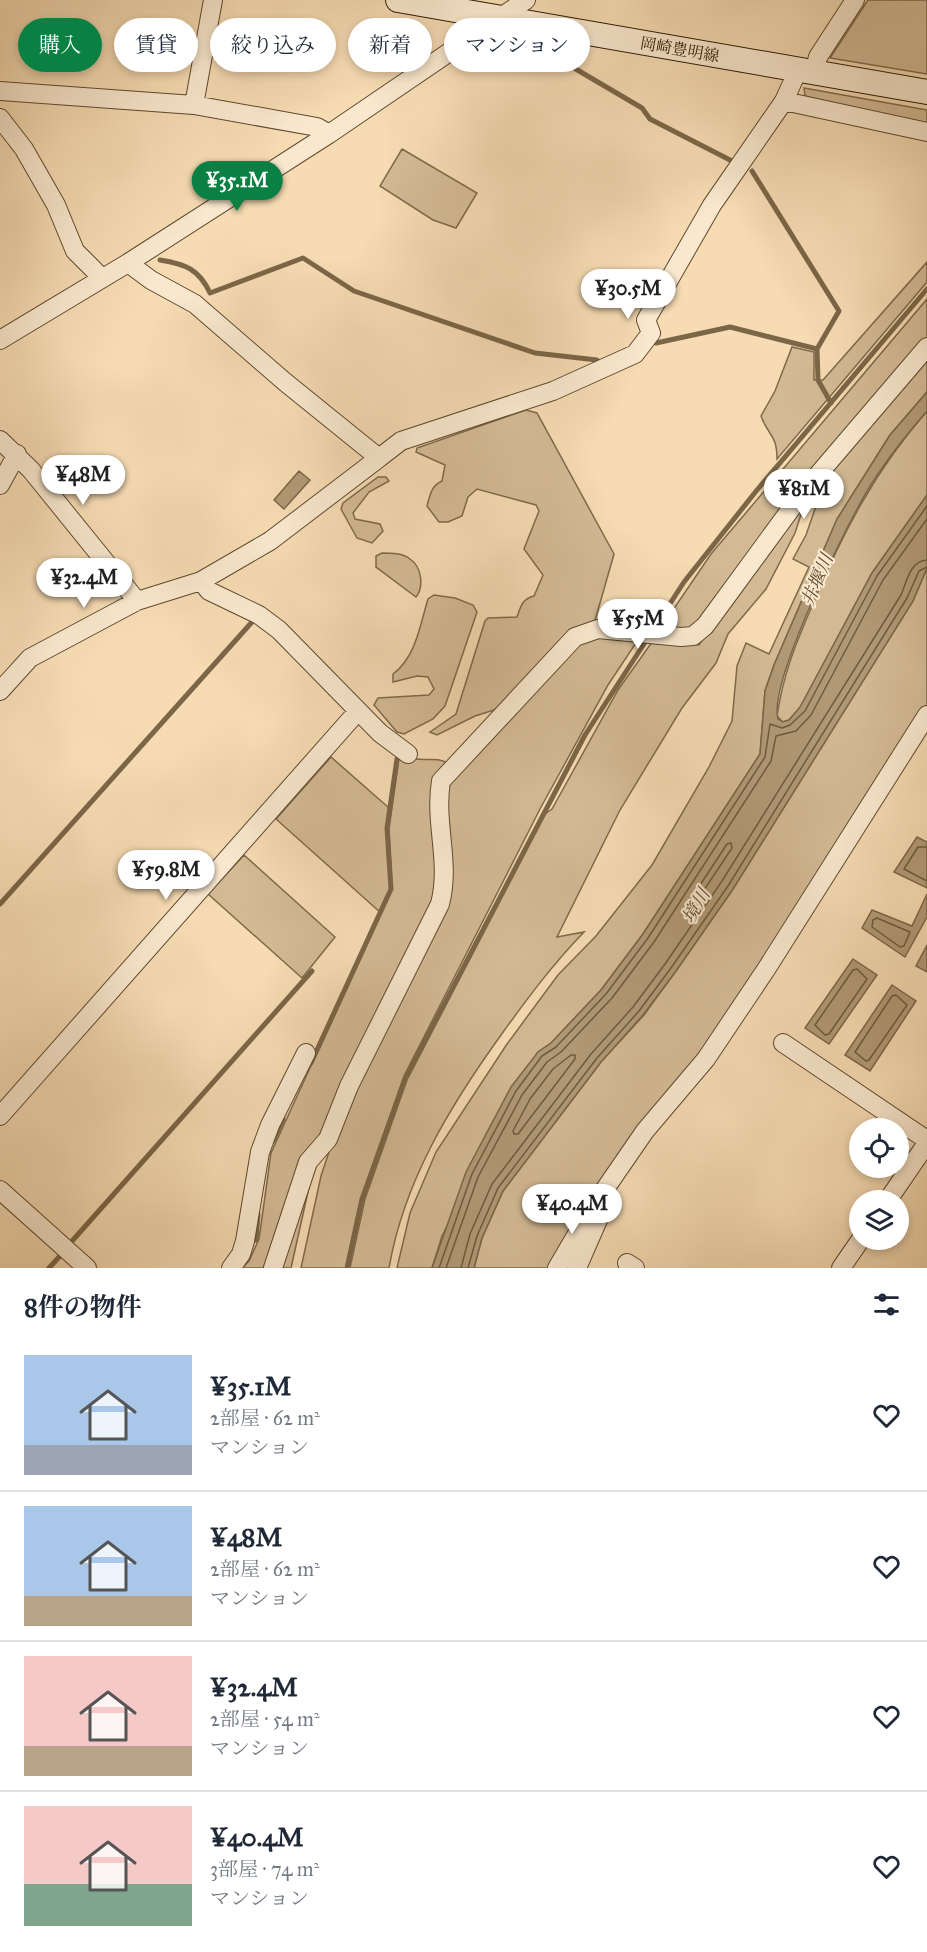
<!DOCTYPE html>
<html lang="ja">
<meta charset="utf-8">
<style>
:root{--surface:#fff;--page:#f6f6f7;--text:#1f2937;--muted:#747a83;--line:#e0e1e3;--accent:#0b8043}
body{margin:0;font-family:"IM FELL Great Primer","Noto Serif JP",serif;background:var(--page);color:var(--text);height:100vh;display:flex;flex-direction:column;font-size:22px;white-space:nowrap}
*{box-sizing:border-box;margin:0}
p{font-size:20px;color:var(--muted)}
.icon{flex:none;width:33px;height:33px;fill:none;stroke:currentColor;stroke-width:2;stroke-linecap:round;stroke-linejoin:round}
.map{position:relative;height:1268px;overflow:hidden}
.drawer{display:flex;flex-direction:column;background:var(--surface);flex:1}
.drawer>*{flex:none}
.hud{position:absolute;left:18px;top:18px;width:600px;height:54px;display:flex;gap:12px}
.fabs{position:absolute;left:849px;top:1118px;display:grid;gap:12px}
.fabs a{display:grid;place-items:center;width:60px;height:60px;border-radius:50%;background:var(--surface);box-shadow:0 3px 9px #0003;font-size:30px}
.price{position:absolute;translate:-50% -51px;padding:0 14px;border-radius:21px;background:#fff;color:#222;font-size:20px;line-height:39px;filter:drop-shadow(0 2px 3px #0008)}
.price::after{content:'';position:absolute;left:50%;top:36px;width:18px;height:14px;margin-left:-9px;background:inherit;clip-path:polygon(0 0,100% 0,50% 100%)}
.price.on{background:var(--accent);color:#fff}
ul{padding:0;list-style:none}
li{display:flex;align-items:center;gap:18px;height:150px;padding:0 24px}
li+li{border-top:2px solid var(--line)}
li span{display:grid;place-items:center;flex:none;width:168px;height:120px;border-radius:0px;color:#555}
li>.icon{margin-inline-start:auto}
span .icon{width:72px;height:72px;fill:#fffc;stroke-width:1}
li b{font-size:26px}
h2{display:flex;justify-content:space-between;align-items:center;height:72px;padding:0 24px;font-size:26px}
.tag{padding:0 21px;border-radius:27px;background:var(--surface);box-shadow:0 3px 9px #0003;font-size:21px;line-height:54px}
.tag.on{background:var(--accent);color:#fff}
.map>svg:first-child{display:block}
.green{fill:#d3ba95;stroke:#7f6a4b;stroke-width:1.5}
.water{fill:#b19976;stroke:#7b6647;stroke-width:1.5}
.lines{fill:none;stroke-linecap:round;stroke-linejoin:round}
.shore{stroke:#6e5a3c;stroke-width:1.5}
.stream{stroke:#7b6647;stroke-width:5}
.street-casing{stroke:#5e4a2e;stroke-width:20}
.secondary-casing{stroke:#2b1a01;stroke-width:26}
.street{stroke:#f9e8ce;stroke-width:18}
.secondary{stroke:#f9e8ce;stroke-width:24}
.labels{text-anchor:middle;stroke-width:4.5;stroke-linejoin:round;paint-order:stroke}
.street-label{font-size:16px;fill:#2b1a01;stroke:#f9e8ce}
.water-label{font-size:18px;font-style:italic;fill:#614d30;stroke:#f9e8ce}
</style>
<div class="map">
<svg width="927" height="1268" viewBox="0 0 927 1268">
<rect width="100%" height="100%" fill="#f6dbb3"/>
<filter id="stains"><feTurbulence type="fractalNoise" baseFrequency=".00333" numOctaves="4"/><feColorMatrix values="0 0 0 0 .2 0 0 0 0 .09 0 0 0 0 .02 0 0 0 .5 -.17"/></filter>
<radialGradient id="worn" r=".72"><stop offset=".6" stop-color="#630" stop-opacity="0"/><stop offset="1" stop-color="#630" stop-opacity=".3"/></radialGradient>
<path class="green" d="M 868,0 L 927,0 L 927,74 L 830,58 Z
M 804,88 L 927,110 L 927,126 L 805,96 Z
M 402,149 L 477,193 L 456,228 L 433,220 L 380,186 Z
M 927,262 L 927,282 L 777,459 C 777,434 768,436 761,416 L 775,391 L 792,347 L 814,352 L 814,380 L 823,380 Z
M 927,299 L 927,342 L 700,624 L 680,630 L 660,629 L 711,554 Z
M 927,358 L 927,392 L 890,435 L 837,519 L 774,665 L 765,691 L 760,754 L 643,934 L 601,990 L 551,1043 L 538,1052 L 442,1236 L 432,1268 L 397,1268 L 410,1213 L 436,1152 L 507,1044 L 558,975 L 596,936 L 652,865 L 709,767 L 732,721 L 737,666 L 746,643 L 769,654 L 809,567 L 793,559 L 806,535 L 825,480 Z
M 526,410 L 537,413 L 614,554 L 594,624 L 494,710 L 475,716 L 437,735 L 430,732 L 456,714 L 485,621 L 488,618 L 517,617 C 521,606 522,599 534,596 L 543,575 L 524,549 L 539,511 L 536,505 L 477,489 L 468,497 L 462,516 L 448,522 L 439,522 L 427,506 C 430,495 431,486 442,481 L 445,465 L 416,452 L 417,448 Z
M 927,411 L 927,495 L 872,573 L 800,708 L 789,720 L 783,722 L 777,716 C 784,670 797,641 815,599 C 844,530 877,468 927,411 Z
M 378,477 L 386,477 L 389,481 L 369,492 L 353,513 L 355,519 L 380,524 L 383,531 L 372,543 L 357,538 L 341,509 L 343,503 Z
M 808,493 L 795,533 L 766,589 L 728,634 L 716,663 L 682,708 L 620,810 L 557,937 L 584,932 C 552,965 527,999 501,1035 C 450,1106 404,1181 389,1268 L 350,1268 L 365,1199 L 407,1080 L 545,814 L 552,809 L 618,690 L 652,642 L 699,645 L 769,544 Z
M 382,553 C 391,553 403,553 410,559 C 422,567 424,587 416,597 L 376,567 L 376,556 Z
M 927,568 L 927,705 L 703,1052 L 551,1268 L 474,1268 L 482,1238 L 503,1191 L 601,1062 L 644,1015 L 676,971 L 733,889 L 913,601 Z
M 434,595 L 455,598 L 473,605 L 477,612 L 445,706 L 433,719 L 404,734 L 397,732 L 374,705 L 378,698 L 429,695 L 434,689 L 428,677 L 417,676 L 393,682 L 393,674 C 416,657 420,625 428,599 Z
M 589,636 L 638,640 L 608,685 L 540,809 L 404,1076 L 361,1199 L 346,1268 L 301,1268 L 321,1176 L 339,1122 L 444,910 L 444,790 L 576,643 Z
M 331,757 L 389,808 L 386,828 L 390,889 L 381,913 L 276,819 Z
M 408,757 C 422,763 436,755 449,764 L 442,884 L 266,1268 L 242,1268 L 249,1261 L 259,1239 L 271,1153 L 392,889 L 389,829 L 399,758 L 403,761 Z
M 244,855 L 335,937 L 302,978 L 208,894 Z
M 314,1165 L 291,1268 L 279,1268 Z"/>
<path class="water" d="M 927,392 L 927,411 C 908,433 890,455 874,480 C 850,516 768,682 778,719 L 783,722 L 789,720 L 800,707 L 872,573 L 927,495 L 927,568 L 913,601 L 733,889 L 676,971 L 643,1015 L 601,1062 L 503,1191 L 482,1238 L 474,1268 L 432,1268 L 466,1172 L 511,1087 L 538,1052 L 551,1043 L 601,990 L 643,934 L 760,754 L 765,691 L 774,665 L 837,519 L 890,435 Z
M 299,471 L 310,480 L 284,509 L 274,500 Z
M 917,837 L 927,842 L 927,888 L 894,872 Z
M 927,894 L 927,917 L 905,957 L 862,928 L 872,910 L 912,926 Z
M 927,945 L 927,972 L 916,966 Z
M 853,959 L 877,975 L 829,1044 L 805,1028 Z
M 892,985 L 916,1001 L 870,1071 L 845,1055 Z"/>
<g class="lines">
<path class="shore" d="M 727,844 L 731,843 L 732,848 L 688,914 L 684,915 L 683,911 Z
M 927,847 L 918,847 L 904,869 L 927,881
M 877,918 L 910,932 L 904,946 L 900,947 L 872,927 L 873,920 Z
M 857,969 L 867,979 L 829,1034 L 825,1035 L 815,1025 L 853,970 Z
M 896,995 L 907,1005 L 869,1060 L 866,1061 L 855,1052 L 892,996 Z
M 571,1055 L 575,1055 L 575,1059 L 518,1134 L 514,1134 L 513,1131 L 530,1099 L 553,1069 Z
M 439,1268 L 472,1174 L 516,1091 L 542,1056 L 556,1047 L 606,994 L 648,938 L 765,757 L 770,724 L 782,728 L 790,725 L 805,711 L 877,576 L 927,506
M 446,1268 L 478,1177 L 522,1095 L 547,1062 L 561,1052 L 612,998 L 654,942 L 771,761 L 776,736 L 796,731 L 811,715 L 883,580 L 927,519
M 461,1268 L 470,1234 L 492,1184 L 591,1054 L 633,1007 L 665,964 L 722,881 L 901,595 C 907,581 910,561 927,560
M 468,1268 L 477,1236 L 498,1188 L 597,1058 L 639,1011 L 671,968 L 728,886 L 907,598 L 919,571 L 927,567"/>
<path class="stream" d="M 540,48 L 642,108 L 650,119 L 730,160
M 752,171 L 839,311 L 817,349
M 160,260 C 185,264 199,269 210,293 L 303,258 L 354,291 L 535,353 L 597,360
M 656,343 L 730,327 L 817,349 L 818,380 L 831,403
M 0,904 L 252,622
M 311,1063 L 391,889 L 387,828 L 397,759
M 273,1141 L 283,1119
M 73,1240 L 312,971
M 256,1240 L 258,1214
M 49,1268 L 60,1256
M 347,1268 L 362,1199 L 405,1079 L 585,735 L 684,582 L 757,490 L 927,289"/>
<g class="street-casing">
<path id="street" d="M 814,73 L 818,57 L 855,0
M 0,91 L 194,105 L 317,127 L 329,134
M 784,101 L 927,132
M 194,105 L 213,0
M 0,118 L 24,149 L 56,205 L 75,251 L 101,277
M 128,263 L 151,280 L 195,304 L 285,382 L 379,458 L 270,541 L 201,581 L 209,591 L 259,615 L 279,630 L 380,733 L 408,754
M 0,340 L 128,263 L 329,134 L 526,0
M 0,440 L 31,470 L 137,601
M 379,458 L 401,441 L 553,391 L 635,354 L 651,333 L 646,320 L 712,205 L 784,101 L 798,70
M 0,485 L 17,454
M 0,691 L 30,658 L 137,601 L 201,581
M 783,1043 L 927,1140
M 0,1116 L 358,711
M 0,1190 L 87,1268
M 888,1200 L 927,1143
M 627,1263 L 635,1268
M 231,1268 L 241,1254 L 245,1241 L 260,1152 L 270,1125 L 306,1053
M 273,1268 L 308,1162 L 328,1139 L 349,1086 L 440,904 C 451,862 434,824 441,781 L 575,637 L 598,629 L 681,637 L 693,636 L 705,626 L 804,491 L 927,347
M 557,1268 L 594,1205 L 645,1131 L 706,1059 L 767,968 L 927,715
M 577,1268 L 598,1220 L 594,1205
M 841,1268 L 861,1239"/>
</g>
<g class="secondary-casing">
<path id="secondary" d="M 398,0 L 927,92"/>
</g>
<use href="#street" class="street"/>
<use href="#secondary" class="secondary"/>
</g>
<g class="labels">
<g class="street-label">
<text transform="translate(680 49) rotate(10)" y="6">岡崎豊明線</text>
</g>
<g class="water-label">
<text transform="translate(817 580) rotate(-67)" y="6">井堰川</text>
<text transform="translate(696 906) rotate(-60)" y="6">境川</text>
</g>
</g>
<rect width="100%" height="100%" filter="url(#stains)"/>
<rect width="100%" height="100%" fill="url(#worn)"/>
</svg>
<div class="fabs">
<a><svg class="icon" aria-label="locate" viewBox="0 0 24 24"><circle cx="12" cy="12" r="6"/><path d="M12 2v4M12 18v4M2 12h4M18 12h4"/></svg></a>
<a><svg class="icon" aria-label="layers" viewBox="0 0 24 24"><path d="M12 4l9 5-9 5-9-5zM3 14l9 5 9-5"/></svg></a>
</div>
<b class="price on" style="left:237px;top:212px">¥35.1M</b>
<b class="price" style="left:628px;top:320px">¥30.5M</b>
<b class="price" style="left:83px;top:506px">¥48M</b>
<b class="price" style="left:804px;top:520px">¥81M</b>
<b class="price" style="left:84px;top:609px">¥32.4M</b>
<b class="price" style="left:638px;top:650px">¥55M</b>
<b class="price" style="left:166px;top:901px">¥59.8M</b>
<b class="price" style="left:572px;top:1235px">¥40.4M</b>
<div class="hud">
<a class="tag on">購入</a>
<a class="tag">賃貸</a>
<a class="tag">絞り込み</a>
<a class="tag">新着</a>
<a class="tag">マンション</a>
</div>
</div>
<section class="drawer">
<h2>8件の物件<svg class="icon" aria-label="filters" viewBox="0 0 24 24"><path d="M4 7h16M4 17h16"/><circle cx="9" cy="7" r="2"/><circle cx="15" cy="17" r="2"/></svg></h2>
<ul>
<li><span style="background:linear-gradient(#a9c7e8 75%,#9aa5b1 0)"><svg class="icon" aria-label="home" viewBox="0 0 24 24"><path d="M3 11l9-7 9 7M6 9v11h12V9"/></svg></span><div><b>¥35.1M</b><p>2部屋 · 62 m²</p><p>マンション</p></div><svg class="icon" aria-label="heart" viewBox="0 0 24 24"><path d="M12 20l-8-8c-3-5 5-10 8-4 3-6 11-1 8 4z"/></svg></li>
<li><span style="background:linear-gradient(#a9c7e8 75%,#b9a48a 0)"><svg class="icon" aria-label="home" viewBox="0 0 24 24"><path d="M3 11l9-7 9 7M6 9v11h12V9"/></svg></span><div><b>¥48M</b><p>2部屋 · 62 m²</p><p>マンション</p></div><svg class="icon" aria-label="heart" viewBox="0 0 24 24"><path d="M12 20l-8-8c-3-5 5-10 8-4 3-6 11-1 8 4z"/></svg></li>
<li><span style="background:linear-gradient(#f6c9c9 75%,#b9a48a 0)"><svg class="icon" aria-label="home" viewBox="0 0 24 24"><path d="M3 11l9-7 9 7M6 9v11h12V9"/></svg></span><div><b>¥32.4M</b><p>2部屋 · 54 m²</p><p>マンション</p></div><svg class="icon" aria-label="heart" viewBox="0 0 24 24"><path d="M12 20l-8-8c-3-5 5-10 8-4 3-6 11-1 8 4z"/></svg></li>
<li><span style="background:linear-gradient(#f6c9c9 65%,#7fa58c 0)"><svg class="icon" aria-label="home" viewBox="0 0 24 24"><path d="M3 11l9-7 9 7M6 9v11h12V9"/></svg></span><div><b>¥40.4M</b><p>3部屋 · 74 m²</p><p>マンション</p></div><svg class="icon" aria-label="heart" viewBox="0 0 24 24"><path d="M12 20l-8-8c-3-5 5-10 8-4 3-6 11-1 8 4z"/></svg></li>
</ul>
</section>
